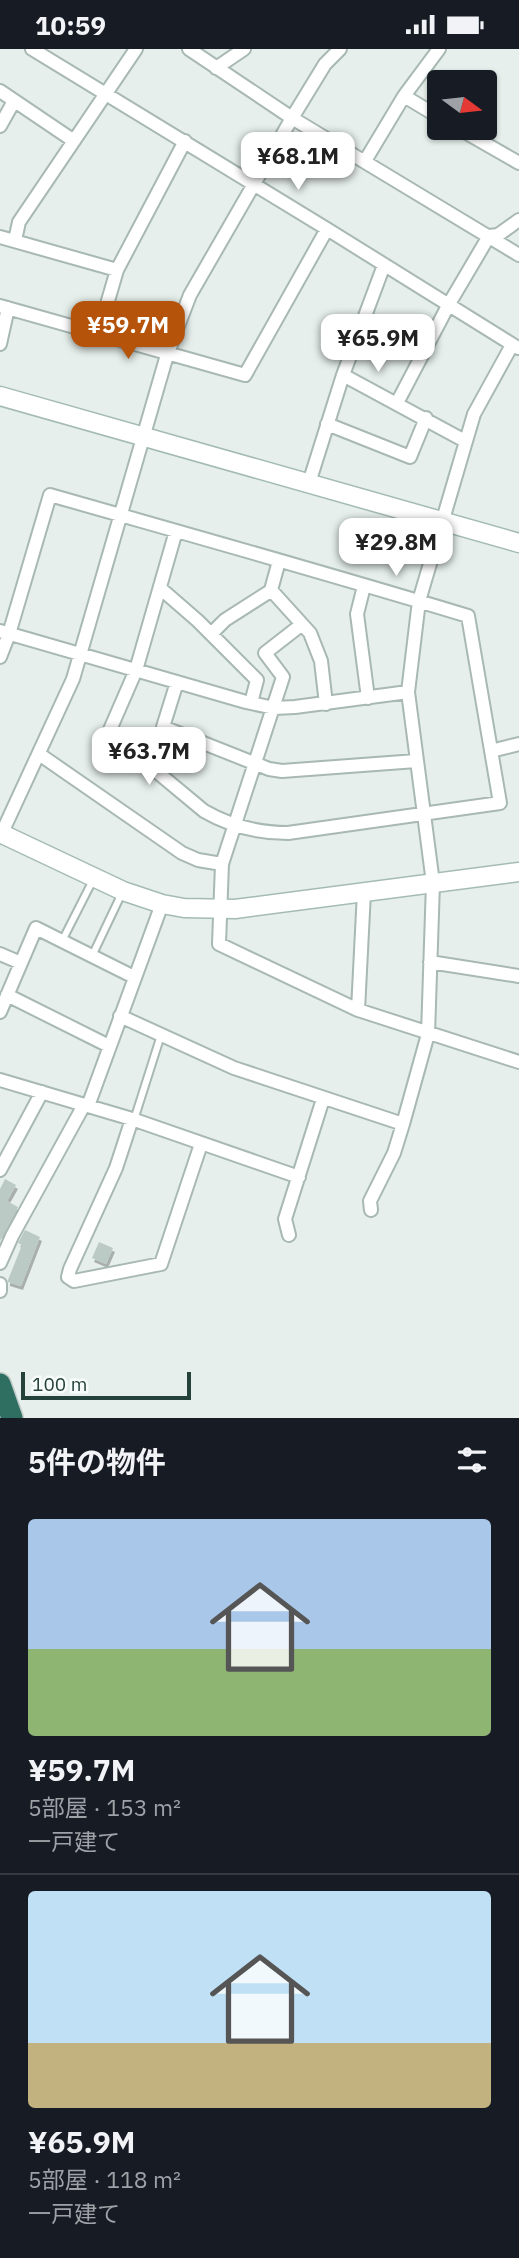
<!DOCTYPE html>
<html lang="ja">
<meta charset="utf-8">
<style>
:root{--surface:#171b24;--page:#242831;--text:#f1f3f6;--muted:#9ea1a6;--line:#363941;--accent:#b45309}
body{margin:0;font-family:"IBM Plex Sans","Noto Sans JP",sans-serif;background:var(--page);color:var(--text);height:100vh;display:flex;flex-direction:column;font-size:26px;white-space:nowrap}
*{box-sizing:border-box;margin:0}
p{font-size:23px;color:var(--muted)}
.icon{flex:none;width:38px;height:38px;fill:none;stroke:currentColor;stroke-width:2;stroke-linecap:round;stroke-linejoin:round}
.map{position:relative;height:1369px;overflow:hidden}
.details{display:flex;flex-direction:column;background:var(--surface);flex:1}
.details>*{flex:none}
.needle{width:46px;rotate:105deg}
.controls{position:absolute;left:427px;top:21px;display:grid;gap:14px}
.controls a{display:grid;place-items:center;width:70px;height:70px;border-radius:7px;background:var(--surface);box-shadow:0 2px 5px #0004;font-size:35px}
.scale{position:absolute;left:21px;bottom:18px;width:170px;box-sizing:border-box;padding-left:7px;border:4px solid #24423a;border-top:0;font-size:19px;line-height:24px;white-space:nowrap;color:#24423a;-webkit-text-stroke:5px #f7fbf9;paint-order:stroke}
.price{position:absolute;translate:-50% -60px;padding:0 16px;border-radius:14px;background:#fff;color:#222;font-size:23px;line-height:46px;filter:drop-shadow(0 2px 4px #0008)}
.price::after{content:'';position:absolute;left:50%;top:42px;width:21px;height:16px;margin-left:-10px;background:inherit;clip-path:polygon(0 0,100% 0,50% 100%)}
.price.active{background:var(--accent);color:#fff}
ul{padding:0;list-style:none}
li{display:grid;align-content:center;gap:14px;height:371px;padding:0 28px}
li+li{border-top:2px solid var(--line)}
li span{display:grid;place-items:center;height:217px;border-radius:7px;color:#555}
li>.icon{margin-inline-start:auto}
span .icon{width:126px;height:126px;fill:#fffc;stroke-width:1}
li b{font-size:30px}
h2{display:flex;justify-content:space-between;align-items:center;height:84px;padding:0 28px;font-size:30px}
.status{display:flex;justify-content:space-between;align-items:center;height:49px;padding:0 35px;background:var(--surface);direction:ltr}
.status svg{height:19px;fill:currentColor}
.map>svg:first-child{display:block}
.building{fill:#bbcac4;filter:url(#shadow)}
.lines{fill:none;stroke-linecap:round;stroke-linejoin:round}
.lane-casing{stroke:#a8b8b2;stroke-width:10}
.street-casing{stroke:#a8b8b2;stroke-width:16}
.secondary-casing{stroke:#a4bbb3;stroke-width:21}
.highway-casing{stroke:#c2cac8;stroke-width:24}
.lane{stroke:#fff;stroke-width:6}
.street{stroke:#fff;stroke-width:12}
.secondary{stroke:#fff;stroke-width:18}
.highway{stroke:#2f6f62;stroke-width:21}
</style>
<div class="status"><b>10:59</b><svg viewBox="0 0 49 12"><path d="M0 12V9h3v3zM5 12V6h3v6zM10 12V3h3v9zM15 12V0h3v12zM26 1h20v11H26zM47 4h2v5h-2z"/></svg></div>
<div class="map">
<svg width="519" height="1369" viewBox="0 0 519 1369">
<defs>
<filter id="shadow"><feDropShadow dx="2" dy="4" stdDeviation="0" flood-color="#0004"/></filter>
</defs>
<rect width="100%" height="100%" fill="#e6efeb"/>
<path class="building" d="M 5,1130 L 16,1136 L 7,1152 L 18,1158 L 0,1192 L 0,1140 Z
M 25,1181 L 40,1188 L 21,1237 L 8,1233 L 8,1231 L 22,1196 L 18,1194 Z
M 99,1193 L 113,1199 L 106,1215 L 92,1209 Z"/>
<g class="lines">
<g class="lane-casing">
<path id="lane" d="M 62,892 L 93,831
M 92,907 L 122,844
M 134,1071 L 161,986"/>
</g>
<g class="street-casing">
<path id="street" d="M 32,0 L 327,180 L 518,299
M 189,0 L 292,69 L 519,206
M 216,19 L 244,0
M 0,42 L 74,92
M 404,47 L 439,68
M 0,77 L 14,52
M 458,79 L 519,114
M 365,112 L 404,47 L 439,0
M 0,188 L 117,221
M 15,191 L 19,173 L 136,0
M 0,257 L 245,326 L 327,180
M 98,286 L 117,221 L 185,92
M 0,295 L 8,259
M 343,326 L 465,392
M 397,354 L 449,255 L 489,187 L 498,186 L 519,171
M 327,375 L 410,408 L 426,369
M 309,434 L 343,326 L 384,216
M 279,512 L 271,541 L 310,584 L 321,612 L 326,655
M 364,537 L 357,565 L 368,649
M 160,539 L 198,572 L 257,631 L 251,654
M 301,576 L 265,604 L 283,628 L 222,815 L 219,895 L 358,961 L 519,1013
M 0,582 L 246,653 L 274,659 L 295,658 L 408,643
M 211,585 L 225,571 L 272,541
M 0,608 L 9,585 L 50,446 C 190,486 330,525 468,567 L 500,754 L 288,784 C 258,784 230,777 204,762 L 109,683 L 136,621 L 176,482
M 177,633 L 163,678 L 269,720 L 282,722 L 416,712
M 491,702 L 519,695
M 39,705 L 182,804 L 198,811 L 222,815
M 0,788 L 73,630 L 167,306 L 190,246 L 292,69 L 325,15 L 340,0
M 0,905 L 21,914
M 430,913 L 519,927
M 7,946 L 109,997
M 358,961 L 364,843
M 0,963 L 36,879 L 134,928
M 120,967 L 234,1019 L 403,1075
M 0,1031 L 132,1070 L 299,1128
M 88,1057 L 162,855
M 132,1070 L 116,1119 L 70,1220 L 68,1228 L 74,1232 L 161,1215 L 201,1095
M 0,1121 L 42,1043
M 371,1161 L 370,1152 L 394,1104 L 403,1075 L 428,985 L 433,834 L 408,643 L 419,552 L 474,365 L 512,296
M 289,1186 L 285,1170 L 323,1050
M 0,1214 L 12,1187 L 84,1056
M 0,1235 L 0,1242"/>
</g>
<g class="secondary-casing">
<path id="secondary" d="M 0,347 L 519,494
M 0,784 L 123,842 L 162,855 L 184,859 L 235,860 L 519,823"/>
</g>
<g class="highway-casing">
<path id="highway" d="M 0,1335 L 12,1369"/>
</g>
<use href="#lane" class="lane"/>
<use href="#street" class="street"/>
<use href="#secondary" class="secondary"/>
<use href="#highway" class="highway"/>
</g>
</svg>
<div class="controls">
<a><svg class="needle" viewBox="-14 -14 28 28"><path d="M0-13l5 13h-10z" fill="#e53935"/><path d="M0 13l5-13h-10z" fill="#9ea1a6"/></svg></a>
</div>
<div class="scale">100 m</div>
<b class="price" style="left:298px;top:143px">¥68.1M</b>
<b class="price active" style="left:128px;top:312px">¥59.7M</b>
<b class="price" style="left:378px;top:325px">¥65.9M</b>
<b class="price" style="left:396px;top:529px">¥29.8M</b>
<b class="price" style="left:149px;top:738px">¥63.7M</b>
</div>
<section class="details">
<h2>5件の物件<svg class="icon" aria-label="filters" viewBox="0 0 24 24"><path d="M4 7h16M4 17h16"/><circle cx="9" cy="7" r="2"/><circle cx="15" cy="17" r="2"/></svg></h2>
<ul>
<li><span style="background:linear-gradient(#a9c7e8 60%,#8fb573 0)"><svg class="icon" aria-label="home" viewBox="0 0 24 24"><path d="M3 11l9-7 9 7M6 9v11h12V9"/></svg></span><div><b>¥59.7M</b><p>5部屋 · 153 m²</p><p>一戸建て</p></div></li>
<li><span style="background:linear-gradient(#bfe0f5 70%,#c2b280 0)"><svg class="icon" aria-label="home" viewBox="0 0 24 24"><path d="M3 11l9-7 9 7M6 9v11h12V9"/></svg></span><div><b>¥65.9M</b><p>5部屋 · 118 m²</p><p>一戸建て</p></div></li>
</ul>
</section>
